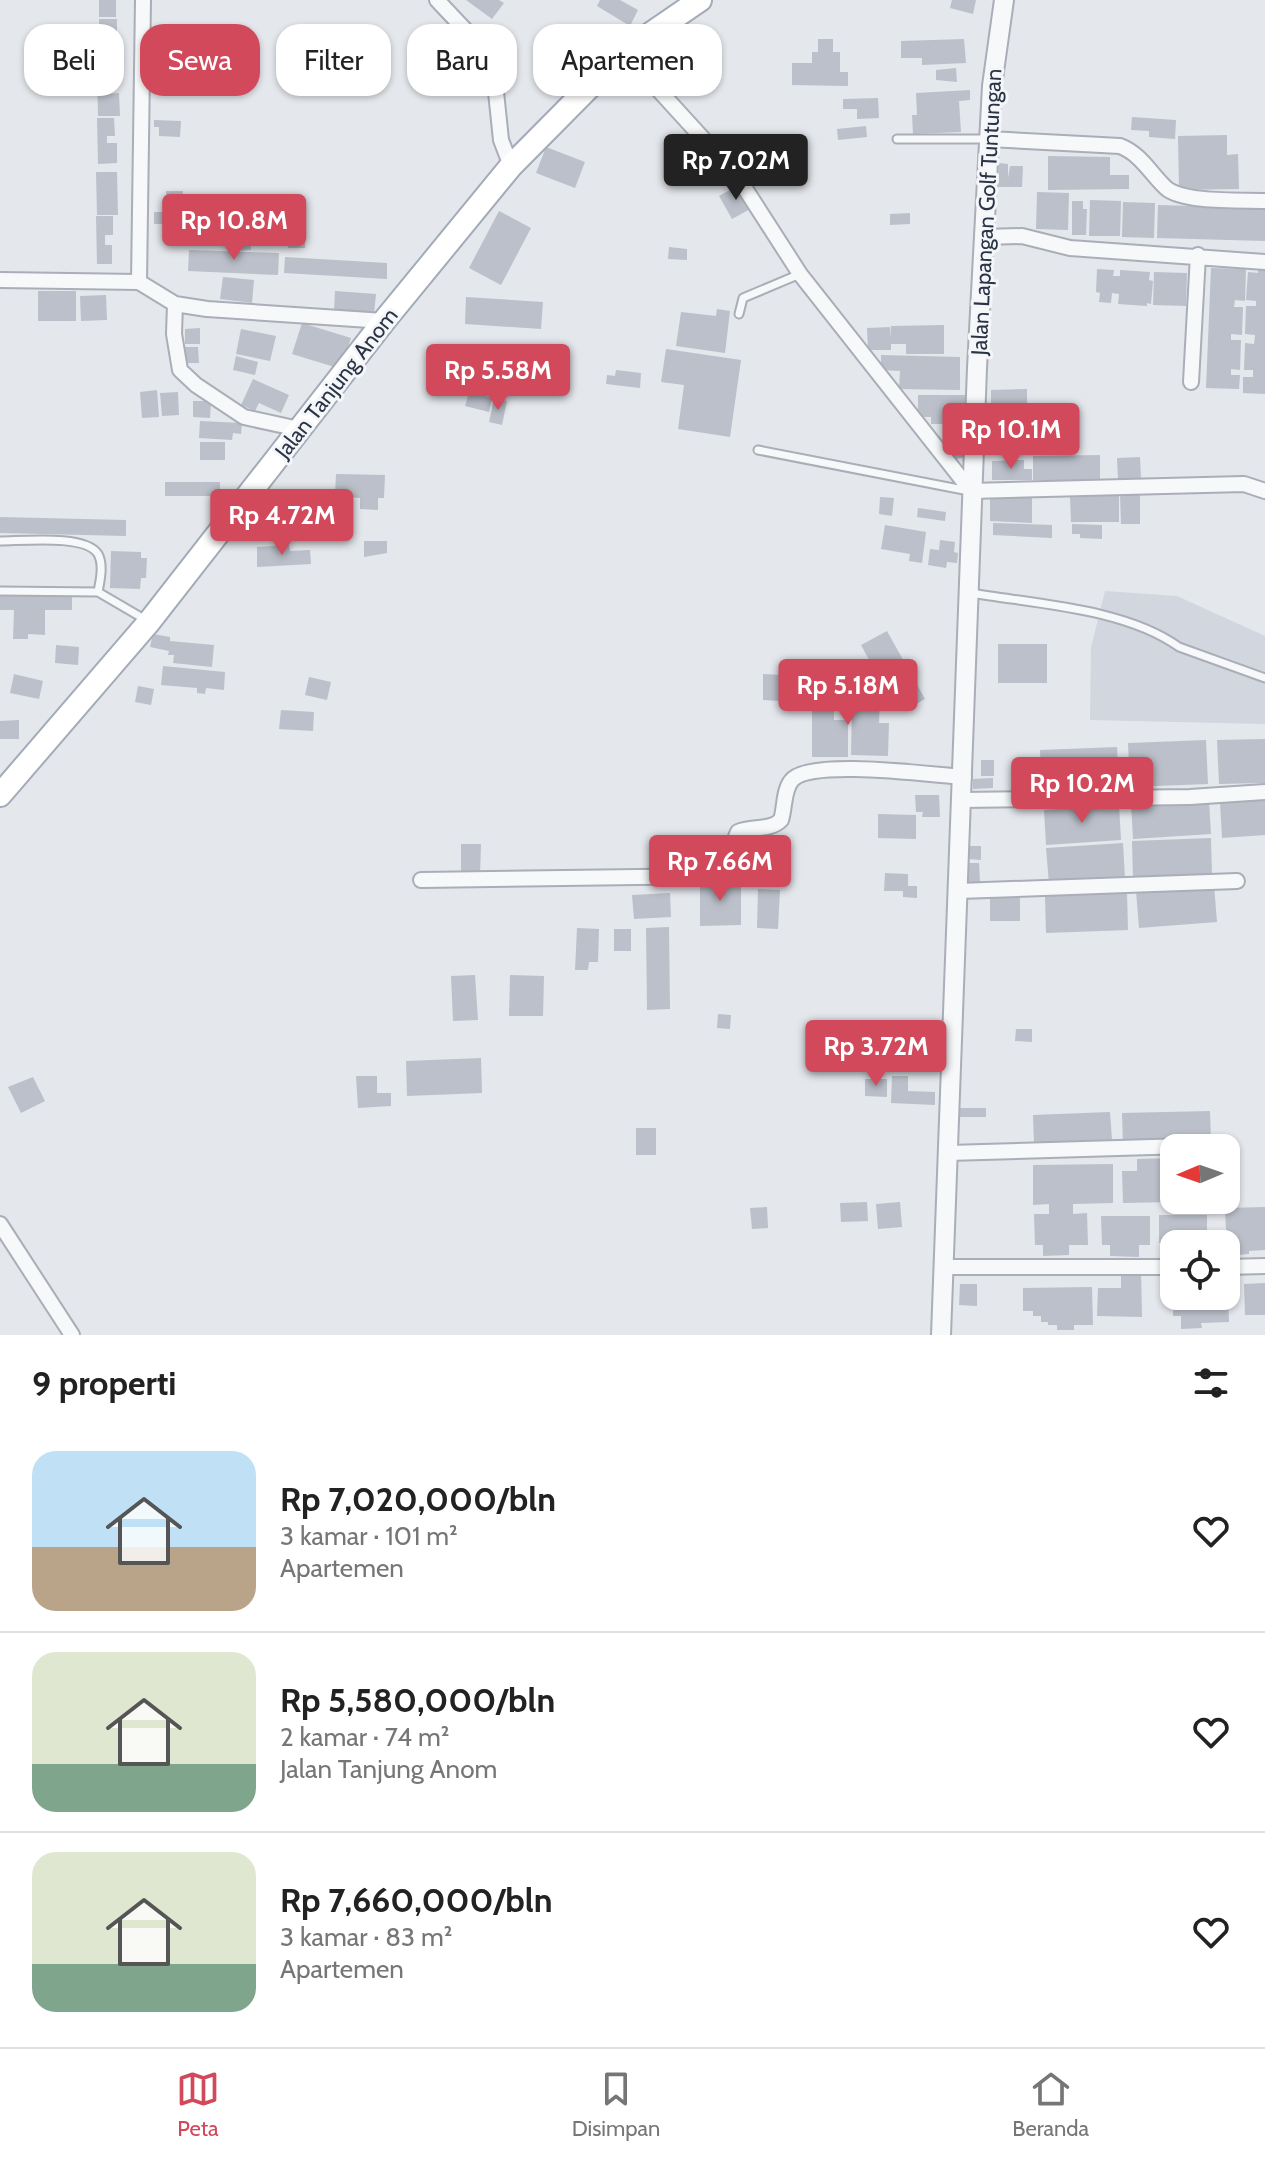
<!DOCTYPE html>
<html lang="id">
<meta charset="utf-8">
<style>
:root{--surface:#fff;--page:#f2f2f2;--text:#222;--muted:#767676;--line:#e0e0e0;--accent:#d1495b}
body{margin:0;font-family:Cabin,sans-serif;background:var(--page);color:var(--text);height:100vh;display:flex;flex-direction:column;font-size:30px;white-space:nowrap}
*{box-sizing:border-box;margin:0}
p{font-size:26px;color:var(--muted)}
.icon{flex:none;width:44px;height:44px;fill:none;stroke:currentColor;stroke-width:2;stroke-linecap:round;stroke-linejoin:round}
.map{position:relative;height:1335px;overflow:hidden}
.sheet{display:flex;flex-direction:column;background:var(--surface);flex:1}
.sheet>*{flex:none}
.guide{position:absolute;left:24px;top:24px;width:800px;height:72px;display:flex;gap:16px}
.needle{width:52px;rotate:268deg}
.tools{position:absolute;left:1160px;top:1134px;display:grid;gap:16px}
.tools a{display:grid;place-items:center;width:80px;height:80px;border-radius:16px;background:var(--surface);box-shadow:0 2px 6px #0004;font-size:40px}
.price{position:absolute;translate:-50% -68px;padding:0 18px;border-radius:8px;background:var(--accent);color:#fff;font-size:26px;line-height:52px;filter:drop-shadow(0 2px 4px #0008)}
.price::after{content:'';position:absolute;left:50%;top:48px;width:24px;height:18px;margin-left:-12px;background:inherit;clip-path:polygon(0 0,100% 0,50% 100%)}
.price.selected{background:#222;color:#fff}
ul{padding:0;list-style:none}
li{display:flex;align-items:center;gap:24px;height:200px;padding:0 32px}
li+li{border-top:2px solid var(--line)}
li span{display:grid;place-items:center;flex:none;width:224px;height:160px;border-radius:24px;color:#555}
li>.icon{margin-inline-start:auto}
span .icon{width:96px;height:96px;fill:#fffc;stroke-width:1}
li b{font-size:34px}
h2{display:flex;justify-content:space-between;align-items:center;height:96px;padding:0 32px;font-size:34px}
.tag{padding:0 28px;border-radius:24px;background:var(--surface);box-shadow:0 2px 6px #0004;font-size:28px;line-height:72px}
.tag.selected{background:var(--accent);color:#fff}
.tab-bar{display:flex;justify-content:space-around;align-items:center;height:112px;border-top:2px solid var(--line);background:var(--surface);font-size:22px;color:var(--muted)}
.tab-bar a{display:grid;justify-items:center;gap:4px}
.tab-bar .selected{color:var(--accent)}
.map>svg:first-child{display:block}
.built{fill:#d2d6de}
.building{fill:#bbc0ca}
.lines{fill:none;stroke-linecap:round;stroke-linejoin:round}
.service-casing{stroke:#a9aeb7;stroke-width:11}
.minor-casing{stroke:#a9aeb7;stroke-width:18}
.tertiary-casing{stroke:#a9aeb7;stroke-width:22}
.primary-casing{stroke:#a3abb8;stroke-width:26}
.service{stroke:#f7f8fa;stroke-width:7}
.minor{stroke:#f7f8fa;stroke-width:14}
.tertiary{stroke:#f7f8fa;stroke-width:18}
.primary{stroke:#fff;stroke-width:22}
.labels{text-anchor:middle;stroke-width:6;stroke-linejoin:round;paint-order:stroke}
.street-label{font-size:22px;fill:#2b3445;stroke:#f4f6f9}
</style>
<div class="map">
<svg width="1265" height="1335" viewBox="0 0 1265 1335">
<rect width="100%" height="100%" fill="#e4e7ec"/>
<path class="built" d="M 1105,591 L 1177,596 L 1265,636 L 1265,724 L 1090,720 L 1091,647 Z"/>
<path class="building" d="M 99,0 L 116,0 L 116,17 L 99,17 Z
M 466,0 L 499,0 L 504,3 L 492,19 Z
M 600,0 L 620,0 L 638,10 L 630,26 L 597,6 Z
M 952,0 L 976,0 L 973,14 L 950,8 Z
M 99,19 L 117,19 L 117,36 L 108,36 L 108,49 L 114,49 L 114,67 L 99,67 Z
M 672,28 L 704,70 L 673,95 L 641,53 Z
M 818,39 L 833,39 L 833,52 L 840,52 L 840,72 L 848,72 L 848,86 L 792,85 L 792,63 L 812,63 L 812,52 L 818,52 Z
M 964,39 L 966,63 L 922,65 L 922,58 L 901,58 L 901,41 Z
M 956,68 L 957,82 L 936,80 L 936,70 Z
M 97,69 L 116,69 L 116,86 L 107,86 L 107,94 L 119,93 L 120,116 L 98,116 Z
M 970,90 L 970,100 L 959,101 L 961,132 L 913,134 L 912,115 L 917,115 L 916,93 Z
M 878,98 L 879,118 L 857,119 L 857,109 L 843,109 L 843,99 Z
M 1132,117 L 1176,120 L 1175,139 L 1149,137 L 1149,131 L 1131,130 Z
M 97,118 L 114,118 L 115,136 L 107,136 L 107,143 L 117,143 L 117,163 L 98,164 Z
M 154,120 L 181,121 L 180,137 L 159,136 L 159,127 L 154,127 Z
M 866,126 L 867,137 L 838,140 L 837,129 Z
M 1227,135 L 1227,155 L 1238,154 L 1239,189 L 1179,190 L 1178,136 Z
M 546,147 L 585,162 L 575,188 L 536,173 Z
M 1048,156 L 1110,157 L 1110,175 L 1129,175 L 1129,189 L 1048,190 Z
M 999,163 L 1008,164 L 1008,178 L 1010,166 L 1023,166 L 1022,187 L 998,187 Z
M 96,172 L 117,172 L 118,215 L 97,215 Z
M 739,185 L 752,208 L 732,219 L 719,196 Z
M 166,191 L 183,191 L 182,202 L 166,202 Z
M 1037,192 L 1069,193 L 1068,230 L 1036,229 Z
M 1090,200 L 1121,201 L 1120,236 L 1089,236 Z
M 1072,201 L 1083,201 L 1083,209 L 1087,209 L 1086,235 L 1072,235 Z
M 1123,202 L 1155,203 L 1154,238 L 1122,237 Z
M 1158,205 L 1265,208 L 1265,241 L 1157,238 Z
M 499,211 L 531,228 L 501,285 L 469,268 Z
M 154,212 L 170,212 L 169,224 L 154,224 Z
M 910,213 L 910,224 L 890,225 L 890,214 Z
M 96,216 L 113,216 L 113,235 L 105,235 L 105,245 L 112,245 L 112,264 L 97,264 Z
M 266,221 L 279,221 L 279,234 L 266,234 Z
M 288,221 L 305,221 L 305,248 L 288,248 Z
M 233,223 L 250,223 L 251,250 L 234,251 Z
M 669,247 L 687,249 L 687,260 L 668,259 Z
M 189,250 L 279,253 L 278,275 L 188,271 Z
M 285,257 L 387,263 L 387,279 L 284,273 Z
M 1211,268 L 1246,269 L 1245,301 L 1235,300 L 1234,307 L 1243,307 L 1242,335 L 1231,334 L 1231,340 L 1241,340 L 1240,370 L 1231,369 L 1231,375 L 1240,375 L 1239,389 L 1206,388 Z
M 1258,268 L 1265,269 L 1265,394 L 1243,393 L 1243,377 L 1253,377 L 1253,370 L 1244,370 L 1245,343 L 1254,344 L 1255,335 L 1245,334 L 1246,306 L 1256,306 L 1256,301 L 1246,300 L 1248,272 L 1258,273 Z
M 1097,269 L 1114,270 L 1113,276 L 1120,276 L 1120,270 L 1150,272 L 1149,280 L 1153,281 L 1151,304 L 1147,303 L 1147,306 L 1118,304 L 1119,294 L 1112,293 L 1111,303 L 1099,302 L 1100,293 L 1096,292 Z
M 1154,272 L 1187,273 L 1186,306 L 1153,305 Z
M 223,277 L 254,280 L 252,303 L 220,299 Z
M 38,291 L 76,291 L 76,321 L 38,321 Z
M 335,291 L 376,294 L 374,314 L 334,311 Z
M 106,295 L 107,320 L 81,321 L 80,296 Z
M 466,297 L 543,302 L 541,329 L 465,324 Z
M 717,309 L 730,311 L 725,353 L 676,346 L 681,312 L 716,316 Z
M 302,323 L 351,338 L 341,369 L 292,354 Z
M 944,325 L 944,354 L 906,354 L 906,344 L 891,344 L 891,350 L 868,350 L 867,328 L 890,327 L 891,339 L 891,326 Z
M 200,328 L 200,344 L 185,344 L 185,329 Z
M 241,329 L 276,336 L 270,361 L 236,354 Z
M 184,347 L 198,347 L 199,363 L 184,363 Z
M 666,349 L 741,360 L 730,437 L 678,429 L 684,385 L 661,382 Z
M 881,355 L 960,357 L 960,390 L 899,389 L 900,371 L 881,370 Z
M 236,356 L 258,362 L 255,375 L 233,370 Z
M 616,370 L 641,373 L 640,388 L 606,384 L 607,375 L 615,376 Z
M 253,379 L 289,395 L 281,413 L 259,403 L 255,411 L 241,405 Z
M 1027,389 L 1027,406 L 991,407 L 991,390 Z
M 157,390 L 159,417 L 142,418 L 140,392 Z
M 178,392 L 179,415 L 162,416 L 160,393 Z
M 469,392 L 492,398 L 489,412 L 465,406 Z
M 918,395 L 969,395 L 969,419 L 948,419 L 948,424 L 931,424 L 931,417 L 918,417 Z
M 494,398 L 507,401 L 502,425 L 489,422 Z
M 193,401 L 211,401 L 210,418 L 193,417 Z
M 1055,413 L 1055,437 L 991,438 L 990,414 Z
M 200,421 L 242,423 L 241,434 L 233,433 L 232,440 L 199,438 Z
M 962,431 L 967,457 L 948,460 L 944,434 Z
M 200,442 L 225,442 L 225,460 L 200,460 Z
M 1100,455 L 1100,480 L 1033,480 L 1033,456 Z
M 1140,457 L 1141,479 L 1118,480 L 1117,458 Z
M 1024,460 L 1024,469 L 1032,469 L 1032,480 L 992,480 L 992,461 Z
M 336,474 L 385,475 L 384,498 L 378,498 L 378,510 L 360,509 L 360,498 L 335,496 Z
M 165,482 L 220,482 L 220,496 L 165,496 Z
M 271,491 L 302,503 L 292,530 L 261,518 Z
M 990,494 L 1032,495 L 1032,523 L 990,521 Z
M 1120,495 L 1140,495 L 1140,524 L 1121,524 Z
M 1070,496 L 1119,496 L 1119,522 L 1071,522 Z
M 880,497 L 894,498 L 892,516 L 879,514 Z
M 918,508 L 946,512 L 945,521 L 917,517 Z
M 0,517 L 126,520 L 126,536 L 0,533 Z
M 993,523 L 1052,525 L 1052,538 L 993,535 Z
M 1072,524 L 1102,525 L 1102,539 L 1080,538 L 1080,534 L 1072,534 Z
M 885,525 L 926,532 L 922,563 L 909,561 L 910,554 L 881,549 Z
M 940,540 L 955,542 L 954,552 L 958,553 L 957,563 L 947,562 L 946,568 L 928,565 L 930,549 L 939,550 Z
M 364,541 L 387,541 L 387,553 L 364,557 Z
M 289,545 L 290,551 L 310,550 L 311,564 L 257,567 L 257,547 Z
M 111,551 L 141,552 L 141,558 L 147,558 L 146,578 L 141,578 L 140,589 L 110,588 Z
M 0,594 L 72,594 L 72,610 L 45,610 L 45,635 L 28,634 L 28,639 L 13,639 L 14,610 L 0,610 Z
M 887,631 L 925,699 L 909,708 L 904,698 L 893,704 L 861,645 Z
M 153,634 L 170,637 L 170,641 L 214,645 L 212,667 L 173,663 L 174,655 L 168,655 L 169,651 L 150,647 Z
M 998,644 L 1047,644 L 1047,683 L 998,683 Z
M 56,645 L 79,647 L 78,665 L 55,663 Z
M 163,666 L 225,672 L 224,690 L 206,688 L 205,694 L 197,693 L 197,688 L 161,685 Z
M 14,674 L 43,681 L 39,699 L 10,693 Z
M 763,674 L 781,675 L 780,701 L 763,700 Z
M 309,677 L 331,682 L 327,700 L 305,695 Z
M 138,686 L 154,689 L 151,705 L 135,702 Z
M 816,691 L 851,691 L 851,697 L 880,698 L 879,723 L 889,723 L 888,756 L 851,755 L 852,703 L 834,703 L 834,720 L 848,720 L 848,757 L 812,757 L 812,704 L 816,704 Z
M 281,710 L 314,712 L 313,731 L 279,729 Z
M 19,720 L 19,739 L 0,739 L 0,721 Z
M 1265,739 L 1265,783 L 1219,784 L 1217,740 Z
M 1206,740 L 1208,784 L 1130,787 L 1128,743 Z
M 1117,747 L 1119,789 L 1042,792 L 1040,750 Z
M 981,760 L 994,760 L 994,776 L 981,776 Z
M 993,778 L 993,788 L 973,789 L 973,779 Z
M 915,795 L 939,795 L 940,817 L 922,817 L 923,812 L 916,812 Z
M 1209,800 L 1211,834 L 1133,839 L 1131,804 Z
M 1265,800 L 1265,835 L 1222,838 L 1220,802 Z
M 1119,805 L 1121,840 L 1046,845 L 1044,810 Z
M 878,814 L 916,815 L 916,839 L 878,838 Z
M 1211,838 L 1212,875 L 1133,879 L 1132,841 Z
M 1123,843 L 1125,879 L 1049,884 L 1046,848 Z
M 461,844 L 481,844 L 480,876 L 461,876 Z
M 968,846 L 981,846 L 981,860 L 968,859 Z
M 965,863 L 979,863 L 980,882 L 966,883 Z
M 885,873 L 908,874 L 908,886 L 917,886 L 917,898 L 903,897 L 903,891 L 884,891 Z
M 700,881 L 741,881 L 741,925 L 700,926 Z
M 1214,885 L 1217,922 L 1139,928 L 1136,891 Z
M 758,889 L 780,890 L 778,929 L 757,928 Z
M 670,893 L 671,917 L 634,919 L 632,895 Z
M 1110,893 L 1127,893 L 1128,930 L 1046,933 L 1045,896 Z
M 990,896 L 1020,896 L 1020,921 L 990,921 Z
M 669,927 L 670,1009 L 647,1010 L 646,928 Z
M 577,928 L 599,929 L 598,962 L 589,962 L 588,970 L 575,970 Z
M 614,929 L 631,929 L 631,951 L 614,951 Z
M 475,975 L 478,1020 L 453,1021 L 451,976 Z
M 510,975 L 544,976 L 543,1016 L 509,1016 Z
M 718,1014 L 731,1015 L 730,1029 L 717,1028 Z
M 1016,1029 L 1032,1029 L 1032,1042 L 1015,1041 Z
M 930,1046 L 930,1064 L 881,1065 L 881,1062 L 864,1063 L 864,1051 L 881,1051 L 880,1047 Z
M 481,1058 L 482,1093 L 407,1096 L 406,1061 Z
M 356,1076 L 377,1076 L 377,1093 L 391,1093 L 391,1106 L 358,1108 Z
M 892,1076 L 908,1076 L 908,1091 L 935,1092 L 935,1105 L 891,1103 Z
M 33,1077 L 45,1101 L 21,1113 L 8,1087 Z
M 865,1079 L 887,1079 L 887,1097 L 865,1096 Z
M 959,1108 L 986,1108 L 986,1117 L 959,1117 Z
M 1210,1111 L 1211,1143 L 1123,1145 L 1122,1113 Z
M 1110,1112 L 1112,1140 L 1034,1144 L 1033,1115 Z
M 636,1128 L 656,1128 L 656,1155 L 636,1155 Z
M 1174,1158 L 1174,1202 L 1123,1203 L 1122,1171 L 1137,1171 L 1137,1159 Z
M 1113,1164 L 1113,1203 L 1073,1204 L 1073,1214 L 1087,1213 L 1088,1245 L 1069,1245 L 1069,1255 L 1043,1256 L 1043,1245 L 1035,1245 L 1034,1214 L 1049,1214 L 1049,1204 L 1033,1205 L 1033,1165 Z
M 867,1202 L 868,1221 L 841,1222 L 840,1203 Z
M 900,1202 L 902,1227 L 878,1229 L 876,1204 Z
M 767,1207 L 768,1228 L 752,1229 L 750,1208 Z
M 1265,1207 L 1265,1250 L 1249,1251 L 1249,1254 L 1239,1255 L 1239,1250 L 1227,1251 L 1225,1208 Z
M 1159,1215 L 1207,1215 L 1207,1243 L 1174,1244 L 1174,1254 L 1168,1254 L 1168,1243 L 1159,1243 Z
M 1101,1216 L 1150,1216 L 1150,1245 L 1139,1245 L 1139,1257 L 1110,1256 L 1110,1245 L 1102,1245 Z
M 1121,1271 L 1141,1271 L 1142,1317 L 1097,1316 L 1098,1288 L 1121,1288 Z
M 1265,1283 L 1265,1315 L 1245,1315 L 1244,1284 Z
M 960,1284 L 977,1284 L 977,1306 L 959,1305 Z
M 1092,1287 L 1093,1325 L 1074,1325 L 1074,1330 L 1057,1330 L 1057,1325 L 1048,1325 L 1048,1322 L 1041,1322 L 1041,1316 L 1033,1316 L 1033,1311 L 1023,1311 L 1023,1288 Z
M 1173,1296 L 1228,1296 L 1229,1322 L 1201,1323 L 1202,1328 L 1181,1329 L 1181,1316 L 1173,1316 Z"/>
<g class="lines">
<g class="service-casing">
<path id="service" d="M 897,139 L 987,139
M 739,314 L 743,298 L 800,274
M 758,450 L 969,491
M 0,541 C 22,541 86,534 98,554 C 104,565 100,581 98,592
M 0,591 L 98,592 L 146,620
M 971,593 C 1035,604 1125,608 1179,647 L 1265,678"/>
</g>
<g class="minor-casing">
<path id="minor" d="M 437,0 L 487,53 L 494,73 L 501,140 L 511,166
M 624,52 L 737,176 L 800,274 L 971,491 L 1244,484 L 1265,491
M 989,139 L 1120,146 C 1141,154 1150,173 1166,188 C 1183,203 1241,200 1265,201
M 985,237 L 1022,236 L 1070,248 L 1265,262
M 0,280 L 139,282 L 175,304 L 207,309 L 384,321
M 139,282 L 143,0
M 175,304 L 174,334 L 180,370 L 196,385 L 244,417 L 299,429
M 1191,382 L 1198,255
M 962,800 L 1190,797 L 1265,792
M 421,880 L 712,876 C 734,871 729,850 738,832 C 752,826 770,831 781,820 C 785,809 783,788 793,779 C 815,759 931,775 964,777
M 959,891 L 1237,881
M 948,1153 L 1220,1145
M 0,1224 L 72,1335
M 944,1267 L 1174,1267
M 1226,1267 L 1265,1266"/>
</g>
<g class="tertiary-casing">
<path id="tertiary" d="M 941,1335 L 977,368 L 992,86 L 1004,0"/>
</g>
<g class="primary-casing">
<path id="primary" d="M 0,795 L 149,622 L 384,321 L 511,166 L 624,52 L 700,0"/>
</g>
<use href="#service" class="service"/>
<use href="#minor" class="minor"/>
<use href="#tertiary" class="tertiary"/>
<use href="#primary" class="primary"/>
</g>
<g class="labels">
<g class="street-label">
<text transform="translate(986 212) rotate(-87)" y="8">Jalan Lapangan Golf Tuntungan</text>
<text transform="translate(336 383) rotate(-52)" y="8">Jalan Tanjung Anom</text>
</g>
</g>
</svg>
<div class="tools">
<a><svg class="needle" viewBox="-14 -14 28 28"><path d="M0-13l5 13h-10z" fill="#e53935"/><path d="M0 13l5-13h-10z" fill="#767676"/></svg></a>
<a><svg class="icon" aria-label="locate" viewBox="0 0 24 24"><circle cx="12" cy="12" r="6"/><path d="M12 2v4M12 18v4M2 12h4M18 12h4"/></svg></a>
</div>
<b class="price selected" style="left:736px;top:202px">Rp 7.02M</b>
<b class="price" style="left:234px;top:262px">Rp 10.8M</b>
<b class="price" style="left:498px;top:412px">Rp 5.58M</b>
<b class="price" style="left:1011px;top:471px">Rp 10.1M</b>
<b class="price" style="left:282px;top:557px">Rp 4.72M</b>
<b class="price" style="left:848px;top:727px">Rp 5.18M</b>
<b class="price" style="left:1082px;top:825px">Rp 10.2M</b>
<b class="price" style="left:720px;top:903px">Rp 7.66M</b>
<b class="price" style="left:876px;top:1088px">Rp 3.72M</b>
<div class="guide">
<a class="tag">Beli</a>
<a class="tag selected">Sewa</a>
<a class="tag">Filter</a>
<a class="tag">Baru</a>
<a class="tag">Apartemen</a>
</div>
</div>
<section class="sheet">
<h2>9 properti<svg class="icon" aria-label="filters" viewBox="0 0 24 24"><path d="M4 7h16M4 17h16"/><circle cx="9" cy="7" r="2"/><circle cx="15" cy="17" r="2"/></svg></h2>
<ul>
<li><span style="background:linear-gradient(#bfe0f5 60%,#b9a48a 0)"><svg class="icon" aria-label="home" viewBox="0 0 24 24"><path d="M3 11l9-7 9 7M6 9v11h12V9"/></svg></span><div><b>Rp 7,020,000/bln</b><p>3 kamar · 101 m²</p><p>Apartemen</p></div><svg class="icon" aria-label="heart" viewBox="0 0 24 24"><path d="M12 20l-8-8c-3-5 5-10 8-4 3-6 11-1 8 4z"/></svg></li>
<li><span style="background:linear-gradient(#dfe7d0 70%,#7fa58c 0)"><svg class="icon" aria-label="home" viewBox="0 0 24 24"><path d="M3 11l9-7 9 7M6 9v11h12V9"/></svg></span><div><b>Rp 5,580,000/bln</b><p>2 kamar · 74 m²</p><p>Jalan Tanjung Anom</p></div><svg class="icon" aria-label="heart" viewBox="0 0 24 24"><path d="M12 20l-8-8c-3-5 5-10 8-4 3-6 11-1 8 4z"/></svg></li>
<li><span style="background:linear-gradient(#dfe7d0 70%,#7fa58c 0)"><svg class="icon" aria-label="home" viewBox="0 0 24 24"><path d="M3 11l9-7 9 7M6 9v11h12V9"/></svg></span><div><b>Rp 7,660,000/bln</b><p>3 kamar · 83 m²</p><p>Apartemen</p></div><svg class="icon" aria-label="heart" viewBox="0 0 24 24"><path d="M12 20l-8-8c-3-5 5-10 8-4 3-6 11-1 8 4z"/></svg></li>
</ul>
</section>
<nav class="tab-bar">
<a class="selected"><svg class="icon" aria-label="map" viewBox="0 0 24 24"><path d="M3 6l6-2 6 2 6-2v14l-6 2-6-2-6 2zM9 4v14M15 6v14"/></svg>Peta</a>
<a><svg class="icon" aria-label="saved" viewBox="0 0 24 24"><path d="M7 4h10v16l-5-4-5 4z"/></svg>Disimpan</a>
<a><svg class="icon" aria-label="home" viewBox="0 0 24 24"><path d="M3 11l9-7 9 7M6 9v11h12V9"/></svg>Beranda</a>
</nav>
